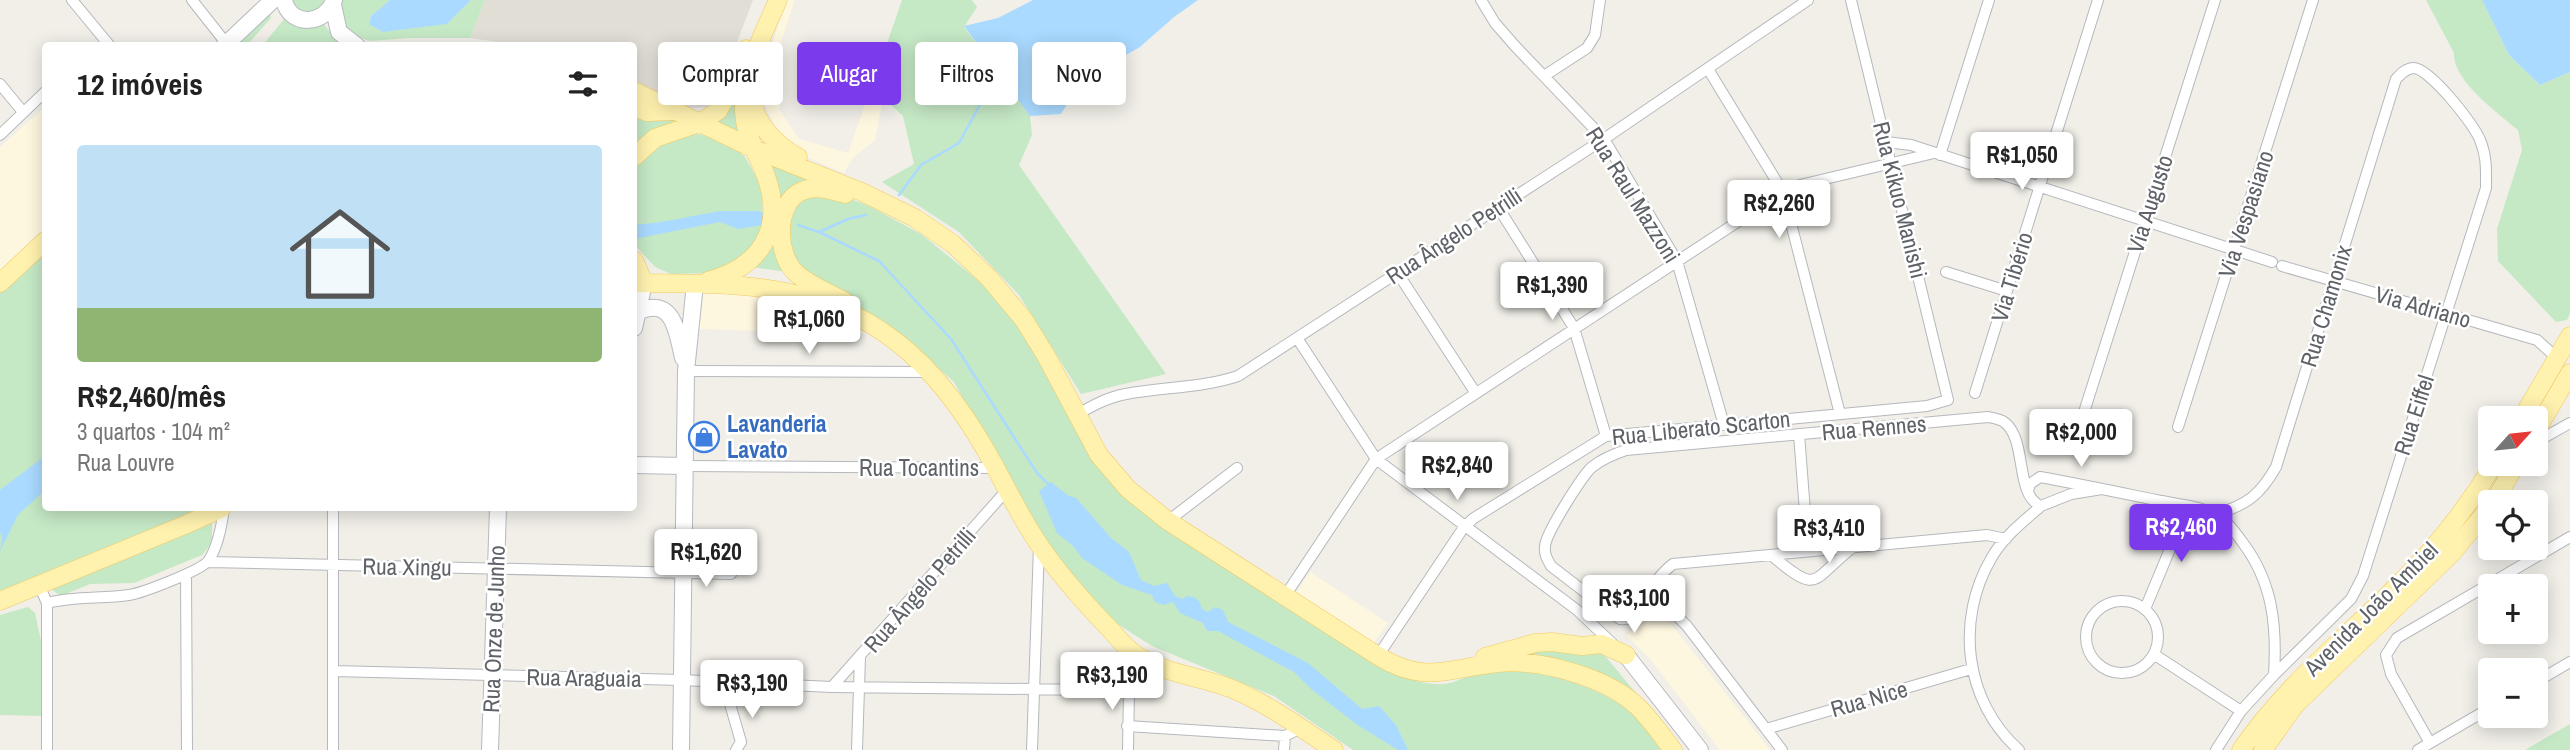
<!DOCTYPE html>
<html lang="pt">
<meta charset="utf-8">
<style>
:root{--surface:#fff;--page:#f6f6f6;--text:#222;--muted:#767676;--line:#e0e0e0;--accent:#7c3aed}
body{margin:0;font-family:"Archivo Narrow",sans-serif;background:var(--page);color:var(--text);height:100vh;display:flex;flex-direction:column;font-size:26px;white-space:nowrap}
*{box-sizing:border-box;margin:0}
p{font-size:23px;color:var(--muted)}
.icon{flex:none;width:38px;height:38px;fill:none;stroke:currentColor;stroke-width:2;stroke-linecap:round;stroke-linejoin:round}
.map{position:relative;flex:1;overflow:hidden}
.sheet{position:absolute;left:42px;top:42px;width:595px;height:469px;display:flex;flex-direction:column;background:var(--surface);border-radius:7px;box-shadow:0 4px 18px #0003}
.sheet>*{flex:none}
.guide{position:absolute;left:658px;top:42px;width:665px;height:63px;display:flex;gap:14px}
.needle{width:46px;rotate:63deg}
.buttons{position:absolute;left:2478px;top:406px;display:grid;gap:14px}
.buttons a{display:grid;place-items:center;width:70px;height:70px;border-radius:7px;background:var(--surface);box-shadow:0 4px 18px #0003;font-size:35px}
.price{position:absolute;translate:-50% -60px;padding:0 16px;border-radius:7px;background:#fff;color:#222;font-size:23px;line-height:46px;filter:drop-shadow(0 2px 4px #0008)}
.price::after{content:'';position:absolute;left:50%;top:42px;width:21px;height:16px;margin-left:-10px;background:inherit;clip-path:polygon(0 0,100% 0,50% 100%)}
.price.selected{background:var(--accent);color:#fff}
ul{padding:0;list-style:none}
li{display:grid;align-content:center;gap:14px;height:371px;padding:0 35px}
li+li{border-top:2px solid var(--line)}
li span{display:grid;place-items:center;height:217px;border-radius:7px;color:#555}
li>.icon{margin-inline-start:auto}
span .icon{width:126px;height:126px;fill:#fffc;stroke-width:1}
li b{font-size:30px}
h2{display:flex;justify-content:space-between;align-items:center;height:84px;padding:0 35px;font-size:30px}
.pill{padding:0 24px;border-radius:7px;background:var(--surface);box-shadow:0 4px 18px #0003;font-size:24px;line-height:63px}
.pill.selected{background:var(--accent);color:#fff}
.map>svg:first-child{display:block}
.commercial{fill:#fef7e0}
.education{fill:#e1ded6}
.green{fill:#c5e8c5}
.water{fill:#aadaff}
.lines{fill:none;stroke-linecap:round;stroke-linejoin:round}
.stream{stroke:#aadaff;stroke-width:2.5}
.street-casing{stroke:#b5b8bc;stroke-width:12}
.secondary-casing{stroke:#b6babf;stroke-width:18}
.primary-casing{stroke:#f2c960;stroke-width:19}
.street{stroke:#fff;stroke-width:10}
.secondary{stroke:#fff;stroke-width:16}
.primary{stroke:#fff2af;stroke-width:18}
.labels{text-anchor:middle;stroke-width:5;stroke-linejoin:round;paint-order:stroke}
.street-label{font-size:23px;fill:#5f6368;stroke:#fff}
.shop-label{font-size:23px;font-weight:bold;fill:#366cbe;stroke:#fff;text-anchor:start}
</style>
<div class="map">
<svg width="2570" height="750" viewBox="0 0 2570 750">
<rect width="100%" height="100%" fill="#f1efe8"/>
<path class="commercial" d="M 786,0 L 795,0 L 765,90 L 782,96 L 779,109 L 799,139 L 848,153 L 902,0 L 884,52 L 883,98 L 875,140 L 853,158 L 844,173 L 798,153 L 773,123 L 758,90 Z
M 45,107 L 45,229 L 0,271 L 0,147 Z
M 699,293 L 737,294 L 791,300 L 852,323 L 866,334 L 697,329 Z
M 1310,572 L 1388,623 L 1373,644 L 1296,593 Z
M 1659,614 L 1671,624 L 1770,750 L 1720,750 L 1651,660 L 1627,636 L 1648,615 Z"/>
<path class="education" d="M 485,0 L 753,0 L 718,92 L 707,107 L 692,108 L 634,84 L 634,46 L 526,46 L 470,38 Z"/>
<path class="green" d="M 288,0 L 327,0 L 321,11 L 301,15 Z
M 341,0 L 390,0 L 371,16 L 369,24 L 447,24 L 471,0 L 485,0 L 470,38 L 409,38 L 370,41 L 357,37 L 348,30 L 338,14 Z
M 902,0 L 972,0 L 977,7 L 964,27 L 1030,116 L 1032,135 L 1019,165 L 1166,374 L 1081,394 L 1019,295 L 959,232 L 882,182 L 914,164 L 903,116 L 883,98 L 884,52 Z
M 2426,0 L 2482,0 L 2509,55 L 2540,85 L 2570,72 L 2570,313 L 2567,320 L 2556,322 L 2498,261 L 2497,229 L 2522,150 L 2518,130 C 2499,114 2452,80 2454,53 Z
M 268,11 L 271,18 L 247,45 L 231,46 Z
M 285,18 C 298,28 308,29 322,22 L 340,45 L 262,46 Z
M 744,69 L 740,131 L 737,132 L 714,122 Z
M 634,108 L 684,122 L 634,149 Z
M 698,134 L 715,138 L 734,147 L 745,157 L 762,187 L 763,225 L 754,249 L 718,273 L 671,274 L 655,267 L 634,244 L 635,165 L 645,153 L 677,136 Z
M 772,160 L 817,179 L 780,207 L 769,171 Z
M 840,195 L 869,206 L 921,234 L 985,286 L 1022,329 L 1089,454 L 1378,665 C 1398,675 1422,686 1444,684 C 1456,683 1468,675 1480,672 C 1526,664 1596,683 1632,713 C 1644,723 1653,738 1663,750 L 1353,750 L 1274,696 L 1152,646 L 1108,618 L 1067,571 L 1023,509 L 954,382 L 902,336 L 815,281 L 789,254 L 788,217 L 803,197 Z
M 775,231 L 788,272 L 752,267 Z
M 45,247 L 46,508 L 202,508 L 0,591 L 0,290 Z
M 212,522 L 212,543 L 202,555 L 134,583 L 90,584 L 61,596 L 51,589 Z
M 28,607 L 35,613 L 41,641 L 43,716 L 0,715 L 0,615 Z
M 1529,647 L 1600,653 L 1606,657 L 1683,750 L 1676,750 L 1631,695 L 1502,656 Z
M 2570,724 L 2570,750 L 2525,750 Z"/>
<path class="water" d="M 390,0 L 471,0 L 447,24 L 383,32 L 369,24 L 371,16 Z
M 1033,0 L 1198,0 L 1174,17 L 1140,47 L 1082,80 L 1061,114 L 1030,116 L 964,26 L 998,18 Z
M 2482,0 L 2570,0 L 2570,72 L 2540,85 L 2509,55 Z
M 720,211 L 758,211 L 764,213 L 763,225 L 738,229 L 720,222 L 634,239 L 634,225 C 663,223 691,216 720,211 Z
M 45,456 L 45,490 L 18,515 L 0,551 L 2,538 L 0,532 L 0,490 Z
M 1051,482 L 1069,496 L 1076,498 L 1112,539 L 1129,552 L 1141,580 L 1154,586 L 1167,583 L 1175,596 L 1183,599 L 1187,596 C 1197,597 1199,599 1202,609 L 1208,612 L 1215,607 L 1223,610 L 1228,622 L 1308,663 L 1362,709 L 1379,706 L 1396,725 L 1408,750 L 1398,750 L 1356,724 L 1311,689 L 1294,672 L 1218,631 L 1207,631 L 1203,623 L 1180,613 L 1173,602 L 1164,605 L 1155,602 L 1152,595 L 1122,585 L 1082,558 L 1073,546 L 1057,533 L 1039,491 Z"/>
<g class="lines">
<path class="stream" d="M 899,195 L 921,165 L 959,143 L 982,101 L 1004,79
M 798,225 L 819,232 L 879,261 L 951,339 L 1037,473 L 1049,485
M 819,232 L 848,219 L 866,215"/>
<g class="street-casing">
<path id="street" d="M 72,0 L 110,46
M 192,0 L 226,43
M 1481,0 L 1495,23 L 1515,46 L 1604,139 L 1677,261 L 1724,425
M 1708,69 L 1783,192 L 1840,414
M 1544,76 L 1587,48 L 1595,35 L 1600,0
M 0,84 L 23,112
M 0,135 L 46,91
M 1886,142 L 1911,145 L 2272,262
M 1940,155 L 1989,0
M 1498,207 L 1574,328 L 1606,436
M 2282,266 L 2537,340 L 2557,358
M 1397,272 L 1475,392
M 1946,272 L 2007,291
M 1297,338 L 1376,459 L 1577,610 L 1613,644
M 686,371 L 929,372
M 1975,393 L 2098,0
M 2085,409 L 2215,0
M 1076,415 C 1092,406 1108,397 1126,394 C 1163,387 1202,388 1238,376 L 1604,139 L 1808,0
M 2178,427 L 2313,0
M 1799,434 L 1808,551
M 2536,442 L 2570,423
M 684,466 L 995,468
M 2028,491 L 2030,484 L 2040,477 C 2079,484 2117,492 2156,500 C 2175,504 2196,505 2213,513 C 2226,519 2235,532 2243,543 C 2273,583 2277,626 2274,675
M 333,508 L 333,750
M 2216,514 C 2247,505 2260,495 2276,467 L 2396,79 C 2401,74 2406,68 2414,68 C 2430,69 2474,124 2480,140 C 2487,156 2486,171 2486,188 L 2363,576 L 2351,599 L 2274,675 L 2241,711 L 2216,750
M 1168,521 L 1237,468
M 1771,555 C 1820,596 1810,581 1852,548
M 209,562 L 731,574
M 186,575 L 187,750
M 39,585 L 47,603 L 47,750
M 1285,596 L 1376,459 L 1783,192 L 1800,185 L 1934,153
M 1657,596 L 1687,626 L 1782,750
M 1660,599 C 1649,610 1636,621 1620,619 L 1551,566 C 1547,559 1544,554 1545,546 C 1546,533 1582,476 1592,467 C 1602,459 1614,454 1626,450 L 1988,417 C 1992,418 2000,419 2004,422 C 2028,439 2014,495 2041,506 L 2071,494 L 2102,489
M2086 637a36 36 0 1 1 72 0a36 36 0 1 1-72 0Z
M 47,603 C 75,596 102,599 129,595 C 142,593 203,570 209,560 C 218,546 222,524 224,508
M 1610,608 C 1642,616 1649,581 1673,564 L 1987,535 L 2006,539
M 2145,609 L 2188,506
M 2155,655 L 2241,711
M 1378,656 L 1464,527 L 1474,518 L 1606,436 L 1927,406 L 1948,400 L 1851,0
M 334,671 L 681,680 L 832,687 L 1129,690
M 2536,682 L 2570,662
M 724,683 L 741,742 L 736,750
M 832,687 L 1006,491
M 1127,726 L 1285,736 L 1301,728
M 1766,729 L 1971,669
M 2430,743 L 2391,674 L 2386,655 L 2397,638 L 2570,537
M 857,750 L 860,657
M 1032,750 L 1039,546
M 1128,750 L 1129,690 L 1132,685
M 1284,750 L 1285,736
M 2019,750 C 1964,701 1955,619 1992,557 C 2004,536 2024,521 2041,506
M 2418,750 L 2490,708"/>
</g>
<g class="secondary-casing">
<path id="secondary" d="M 284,0 C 290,28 326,25 334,0
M 333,5 L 339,32 L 357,46
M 224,46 L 273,0
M 639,311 C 674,297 677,332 683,358
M 634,328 L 644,283
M 634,465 L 684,466
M 1626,655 L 1700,750
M 490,750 L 498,508
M 681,750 L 686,371 L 695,284"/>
</g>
<g class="primary-casing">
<path id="primary" d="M 634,91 L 754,149 L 862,192 L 915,218 L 953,244 L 989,278 L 1024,320 L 1045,354 L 1099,455 L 1128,489 L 1168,521 L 1378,656 C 1426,685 1447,668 1498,663 C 1540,659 1608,677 1639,708 C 1651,720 1662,736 1673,750
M 751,92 C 752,120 775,145 798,157
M 634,107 L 647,112 L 673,111
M 634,157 L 655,138 L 699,123 L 718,111 L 731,89 L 746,49
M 634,260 L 644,283
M 708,281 C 760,267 785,230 766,176 C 757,153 743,132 744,106 C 744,69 764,33 778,0
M 0,283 L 46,240
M 634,283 C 684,284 737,282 786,292 C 887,312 947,378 994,465 C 1008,491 1021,518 1038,543 C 1057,572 1082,600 1105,624 C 1114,633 1122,644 1131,651 C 1158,673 1198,676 1230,688 C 1267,703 1301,728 1334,750
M 844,301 C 829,293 809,285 796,273 C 776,255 774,203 802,191 C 816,185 832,190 845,194
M 2522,418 L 2570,336
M 2536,431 L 2570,373
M 2494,502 L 2516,464
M 0,601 L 187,524 L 222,508
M 1131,651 L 1133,682
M 1485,657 L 1535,643 L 1552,642 L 1582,646 L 1602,644 L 1626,655
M 2241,750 C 2284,687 2345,638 2398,585 C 2436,548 2467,508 2494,464
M 2263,750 L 2295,705 L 2452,553 L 2490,507"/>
</g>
<use href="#street" class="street"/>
<use href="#secondary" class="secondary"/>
<use href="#primary" class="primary"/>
</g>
<defs>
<g id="shop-ring" transform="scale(1.575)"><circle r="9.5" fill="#fff" stroke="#3f7fe0" stroke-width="1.5"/><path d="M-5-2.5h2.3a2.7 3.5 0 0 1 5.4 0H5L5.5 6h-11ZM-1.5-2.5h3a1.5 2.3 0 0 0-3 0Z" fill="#3f7fe0"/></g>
</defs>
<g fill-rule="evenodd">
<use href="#shop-ring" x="704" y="437"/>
</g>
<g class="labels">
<g class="street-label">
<text transform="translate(1633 195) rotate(58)" y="8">Rua Raul Mazzoni</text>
<text transform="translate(1900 200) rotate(76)" y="8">Rua Kikuo Manishi</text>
<text transform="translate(2150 204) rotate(-72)" y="8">Via Augusto</text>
<text transform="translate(2246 214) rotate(-72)" y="8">Via Vespasiano</text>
<text transform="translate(1454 236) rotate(-33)" y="8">Rua Ângelo Petrilli</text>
<text transform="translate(2012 277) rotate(-73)" y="8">Via Tibério</text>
<text transform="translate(2326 306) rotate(-73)" y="8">Rua Chamonix</text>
<text transform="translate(2423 307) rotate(16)" y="8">Via Adriano</text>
<text transform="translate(2414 415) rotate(-72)" y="8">Rua Eiffel</text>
<text transform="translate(1701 428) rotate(-6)" y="8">Rua Liberato Scarton</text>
<text transform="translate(1874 428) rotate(-5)" y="8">Rua Rennes</text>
<text x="919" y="476">Rua Tocantins</text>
<text transform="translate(407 567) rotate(1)" y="8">Rua Xingu</text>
<text transform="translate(920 590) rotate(-49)" y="8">Rua Ângelo Petrilli</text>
<text transform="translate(2371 609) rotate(-45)" y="8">Avenida João Ambiel</text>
<text transform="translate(494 629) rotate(-88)" y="8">Rua Onze de Junho</text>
<text transform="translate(584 678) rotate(1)" y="8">Rua Araguaia</text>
<text transform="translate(1869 699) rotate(-16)" y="8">Rua Nice</text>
</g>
<g class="shop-label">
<text x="727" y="432">Lavanderia<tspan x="727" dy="26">Lavato</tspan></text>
</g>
</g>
</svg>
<div class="buttons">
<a><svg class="needle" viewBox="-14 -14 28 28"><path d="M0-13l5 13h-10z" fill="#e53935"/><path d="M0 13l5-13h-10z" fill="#767676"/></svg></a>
<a><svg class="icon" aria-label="locate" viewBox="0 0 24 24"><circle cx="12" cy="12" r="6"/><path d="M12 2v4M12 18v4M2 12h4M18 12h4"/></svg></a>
<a>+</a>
<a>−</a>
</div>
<b class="price" style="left:2022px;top:192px">R$1,050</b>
<b class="price" style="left:1779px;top:240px">R$2,260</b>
<b class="price" style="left:1552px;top:322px">R$1,390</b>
<b class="price" style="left:809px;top:356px">R$1,060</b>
<b class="price" style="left:2081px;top:469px">R$2,000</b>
<b class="price" style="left:1457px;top:502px">R$2,840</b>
<b class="price selected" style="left:2181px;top:564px">R$2,460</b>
<b class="price" style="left:1829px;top:565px">R$3,410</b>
<b class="price" style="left:706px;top:589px">R$1,620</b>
<b class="price" style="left:1634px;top:635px">R$3,100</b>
<b class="price" style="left:1112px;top:712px">R$3,190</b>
<b class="price" style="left:752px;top:720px">R$3,190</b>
<div class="guide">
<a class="pill">Comprar</a>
<a class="pill selected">Alugar</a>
<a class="pill">Filtros</a>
<a class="pill">Novo</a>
</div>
<section class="sheet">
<h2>12 imóveis<svg class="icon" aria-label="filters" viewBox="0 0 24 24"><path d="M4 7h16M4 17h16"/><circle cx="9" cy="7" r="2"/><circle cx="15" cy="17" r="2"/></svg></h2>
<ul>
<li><span style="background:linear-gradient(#bfe0f5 75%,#8fb573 0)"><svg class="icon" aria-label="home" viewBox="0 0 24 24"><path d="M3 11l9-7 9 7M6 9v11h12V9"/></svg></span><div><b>R$2,460/mês</b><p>3 quartos · 104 m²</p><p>Rua Louvre</p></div></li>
</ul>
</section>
</div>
